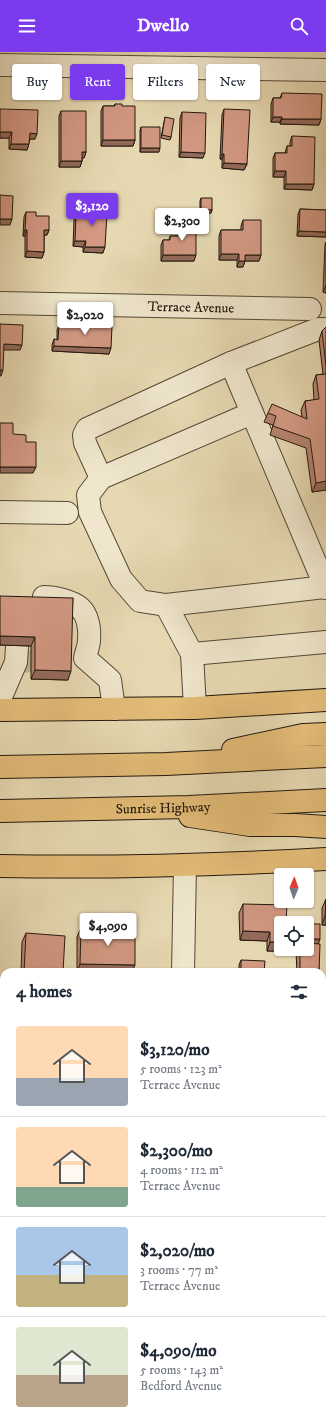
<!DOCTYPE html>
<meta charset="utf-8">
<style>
:root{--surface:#fff;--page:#f6f6f7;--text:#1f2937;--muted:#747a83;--line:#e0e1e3;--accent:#7c3aed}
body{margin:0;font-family:"IM FELL DW Pica",serif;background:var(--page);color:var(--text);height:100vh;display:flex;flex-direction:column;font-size:15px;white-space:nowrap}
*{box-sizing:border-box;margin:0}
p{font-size:13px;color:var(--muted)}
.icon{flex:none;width:22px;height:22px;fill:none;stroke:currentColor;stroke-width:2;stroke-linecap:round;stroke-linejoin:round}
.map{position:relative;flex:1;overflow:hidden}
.details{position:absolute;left:0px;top:916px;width:326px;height:456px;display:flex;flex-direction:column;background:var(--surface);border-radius:12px 12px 0 0;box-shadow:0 1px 3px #0004}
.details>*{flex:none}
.banner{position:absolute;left:12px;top:12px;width:302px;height:36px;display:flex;gap:8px}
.needle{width:26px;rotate:2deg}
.tools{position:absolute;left:274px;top:816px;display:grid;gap:8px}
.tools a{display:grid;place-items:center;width:40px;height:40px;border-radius:4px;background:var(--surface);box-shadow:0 1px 3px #0004;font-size:20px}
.price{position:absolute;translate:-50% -34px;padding:0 9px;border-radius:4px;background:#fff;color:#222;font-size:13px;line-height:26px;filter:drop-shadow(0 1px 2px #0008)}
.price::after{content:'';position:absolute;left:50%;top:24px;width:12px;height:9px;margin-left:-6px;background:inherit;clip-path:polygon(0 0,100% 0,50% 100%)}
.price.on{background:var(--accent);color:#fff}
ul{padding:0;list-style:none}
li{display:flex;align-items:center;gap:12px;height:100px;padding:0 16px}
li+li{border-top:1px solid var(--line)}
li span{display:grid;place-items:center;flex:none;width:112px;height:80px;border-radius:4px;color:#555}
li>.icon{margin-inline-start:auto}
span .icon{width:48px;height:48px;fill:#fffc;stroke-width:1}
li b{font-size:17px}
h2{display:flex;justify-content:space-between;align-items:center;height:48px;padding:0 16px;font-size:17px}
.pill{padding:0 14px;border-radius:4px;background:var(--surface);box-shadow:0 1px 3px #0004;font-size:14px;line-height:36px}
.pill.on{background:var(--accent);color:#fff}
header{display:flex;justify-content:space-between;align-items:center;height:52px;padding:0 16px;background:var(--accent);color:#fff;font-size:18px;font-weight:700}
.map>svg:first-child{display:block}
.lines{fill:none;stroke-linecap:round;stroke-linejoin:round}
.minor-tunnel{stroke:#bfb290;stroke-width:22;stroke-dasharray:22 11;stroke-linecap:butt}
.minor-casing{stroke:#534836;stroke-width:24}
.major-casing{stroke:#22180d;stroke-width:24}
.highway-casing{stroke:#22180d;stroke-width:24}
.minor{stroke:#efe6cc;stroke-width:22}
.major{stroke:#e3bc78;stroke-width:22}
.highway{stroke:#e3bc78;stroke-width:22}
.wall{fill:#b58370;stroke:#22180d}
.shaded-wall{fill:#936a5b;stroke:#22180d}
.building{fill:#d29882;stroke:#22180d}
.labels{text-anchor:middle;stroke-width:3;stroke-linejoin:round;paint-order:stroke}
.street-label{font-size:14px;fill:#22180d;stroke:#efe6cc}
</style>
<header><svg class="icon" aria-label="menu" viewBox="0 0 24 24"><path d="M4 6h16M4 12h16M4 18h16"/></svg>Dwello<svg class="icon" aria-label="search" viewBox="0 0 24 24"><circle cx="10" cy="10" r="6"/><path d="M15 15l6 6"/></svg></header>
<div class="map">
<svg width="326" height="1372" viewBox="0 0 326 1372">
<rect width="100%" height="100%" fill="#e6d8b1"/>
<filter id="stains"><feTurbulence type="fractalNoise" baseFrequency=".005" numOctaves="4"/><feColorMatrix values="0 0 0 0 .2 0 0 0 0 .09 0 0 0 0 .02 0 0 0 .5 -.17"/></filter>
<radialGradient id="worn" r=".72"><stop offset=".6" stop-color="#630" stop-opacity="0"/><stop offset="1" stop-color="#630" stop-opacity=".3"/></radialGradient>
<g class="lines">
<path class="minor-tunnel" d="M 16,610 L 85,606"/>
<g class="minor-casing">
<g id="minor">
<path d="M 0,13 L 326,18"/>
<path id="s1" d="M 0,251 L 310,257"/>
<path d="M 231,311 L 326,536"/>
<path d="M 252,361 L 101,426 L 88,443 L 90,460 L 121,527 L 140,549 L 166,553 L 326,535"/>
<path d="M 101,426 L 85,391 L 84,383 L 87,377 L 231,311 L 318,277 L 326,277"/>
<path d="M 0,460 L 67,461"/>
<path d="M 44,545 C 54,545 72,549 80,556 C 88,563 90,577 89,588 C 89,594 86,600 85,606 L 110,628 L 114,657"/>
<path d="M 166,553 L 192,602 L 326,590"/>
<path d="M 192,602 L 195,656"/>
<path d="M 0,647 L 16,610 L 19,564"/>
<path d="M 183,920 L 185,813"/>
</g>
</g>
<g class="major-casing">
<path id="major" d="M 0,658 L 195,656 L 326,648
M 0,814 C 109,816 218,813 326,807"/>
</g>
<g class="highway-casing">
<g id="highway">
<path d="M 233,698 L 303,683 L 326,682"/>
<path d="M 0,715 L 166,712 L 326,704"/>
<path id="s2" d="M 0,759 L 189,755 L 326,748"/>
<path d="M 190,764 L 250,773 L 295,773 L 326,775"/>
</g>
</g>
<use href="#minor" class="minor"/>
<use href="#major" class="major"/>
<use href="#highway" class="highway"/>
</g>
<path class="wall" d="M 282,41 L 321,67 L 319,73 L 280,72 L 280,70 L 271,70 L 271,52 L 273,46 L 280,46 Z
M 115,52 L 122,54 L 135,88 L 133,94 L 101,94 L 101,59 L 103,54 L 114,54 Z
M 0,57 L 35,87 L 30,87 L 27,98 L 9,97 L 9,86 L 0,86 Z
M 224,57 L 247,112 L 244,118 L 222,116 L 222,107 L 220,107 L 222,63 Z
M 61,59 L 86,100 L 84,106 L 82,106 L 82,109 L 80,115 L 59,115 L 59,64 Z
M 182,60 L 203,106 L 179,105 L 180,66 Z
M 165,65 L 171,85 L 170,88 L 161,86 Z
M 141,75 L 159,100 L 140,100 L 140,78 Z
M 292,84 L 314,132 L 312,138 L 284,137 L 284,125 L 273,125 L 273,106 L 275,101 L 285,101 L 287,94 L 290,94 L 290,90 Z
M 201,146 L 212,158 L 211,161 L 200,161 L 200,149 Z
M 91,152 L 103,201 L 83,200 L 83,195 L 73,194 L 74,168 L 76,162 L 82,162 L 84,158 L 88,158 Z
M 300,157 L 326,158 L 326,185 L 297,184 L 298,162 Z
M 26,160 L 36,164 L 49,178 L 47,183 L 44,183 L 44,200 L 42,206 L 25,205 L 25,184 L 23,184 L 24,165 Z
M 243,168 L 261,203 L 259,209 L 245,209 L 243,215 L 237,215 L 237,208 L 219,208 L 219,184 L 221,178 L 241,178 L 241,174 Z
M 180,172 L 194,209 L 161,209 L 161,193 L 163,188 L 169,188 L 170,184 L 178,184 L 178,178 Z
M 326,190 L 326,241 L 323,240 L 325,192 Z
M 96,270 L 103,274 L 109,302 L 52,299 L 52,293 L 54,287 L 57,288 L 57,278 L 59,273 L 95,274 Z
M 326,275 L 326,438 L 312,440 L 306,396 L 270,383 L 273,373 L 264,370 L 268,361 L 302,365 L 301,358 L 305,349 L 314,348 L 313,332 L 316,323 L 323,322 L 319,288 L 322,279 Z
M 73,546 L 68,628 L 31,627 L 31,594 L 0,593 Z
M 326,847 L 326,873 L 322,873 L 322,856 Z
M 243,852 L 286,871 L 279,899 L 267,899 L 267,889 L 240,888 L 239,861 Z
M 81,876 L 132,920 L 77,920 L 77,885 Z
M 26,881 L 63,920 L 21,920 L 22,890 Z
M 318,892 L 319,920 L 297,920 L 296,900 L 298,897 L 307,897 Z
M 241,908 L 264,920 L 239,920 L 239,913 Z
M 4,1024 L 4,1044 L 3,1044 L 3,1027 Z
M 4,1102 L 4,1159 L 3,1159 L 3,1146 L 1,1146 L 3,1106 Z
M 4,1173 L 4,1204 L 1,1204 L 2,1178 Z
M 4,1354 L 4,1368 L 61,1368 L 61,1372 L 2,1372 L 3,1356 Z
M 125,1368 L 169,1368 L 168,1372 L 126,1372 Z
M 307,1368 L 322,1368 L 326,1372 L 308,1372 Z"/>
<path class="shaded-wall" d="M 273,65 L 282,65 L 280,70 L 271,70 Z
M 282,67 L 321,67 L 319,73 L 280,72 Z
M 0,80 L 12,80 L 9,86 L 0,86 Z
M 30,81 L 37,82 L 35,87 L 28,87 Z
M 103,88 L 135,88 L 133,94 L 101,94 Z
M 11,92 L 29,92 L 27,98 L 9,97 Z
M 141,96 L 160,96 L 159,100 L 140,100 Z
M 82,100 L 86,100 L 84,106 L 80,106 Z
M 181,100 L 205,101 L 203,106 L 179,105 Z
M 222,102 L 224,102 L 222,107 L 220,107 Z
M 61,109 L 82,109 L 80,115 L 59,115 Z
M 224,111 L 247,112 L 244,118 L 222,116 Z
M 275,119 L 286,119 L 284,125 L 273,125 Z
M 286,132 L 314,132 L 312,138 L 284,137 Z
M 201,157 L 212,158 L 211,161 L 200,161 Z
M 0,167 L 12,167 L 10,173 L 0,173 Z
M 25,178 L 27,178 L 25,184 L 23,184 Z
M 44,178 L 49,178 L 47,183 L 42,183 Z
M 299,179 L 326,180 L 326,185 L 297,184 Z
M 75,189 L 86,189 L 83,195 L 73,194 Z
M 85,195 L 105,195 L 103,201 L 83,200 Z
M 27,199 L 44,200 L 42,206 L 25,205 Z
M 221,202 L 239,202 L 237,208 L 219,208 Z
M 163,203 L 196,203 L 194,209 L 161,209 Z
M 245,203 L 261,203 L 259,209 L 243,209 Z
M 239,209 L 245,209 L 243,215 L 237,215 Z
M 326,233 L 326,241 L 323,240 Z
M 4,292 L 22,293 L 20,298 L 2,298 Z
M 54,294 L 111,296 L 109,302 L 52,299 Z
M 0,318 L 3,318 L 1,324 L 0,324 Z
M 0,415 L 36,415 L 33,421 L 0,421 Z
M 326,429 L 326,438 L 312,440 L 316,431 Z
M 0,584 L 35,585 L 31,594 L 0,593 Z
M 35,618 L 71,619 L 68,628 L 31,627 Z
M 325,864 L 326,864 L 326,873 L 322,873 Z
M 243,879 L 270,880 L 267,889 L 240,888 Z
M 307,887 L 320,887 L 317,896 L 307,896 Z
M 270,890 L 281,890 L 281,894 L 279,899 L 267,899 Z
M 80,912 L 135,913 L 132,920 L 77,920 Z
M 1,984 L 4,984 L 4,990 L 0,990 Z
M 322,1128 L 326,1128 L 326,1134 L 322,1134 Z
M 3,1140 L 4,1140 L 3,1146 L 1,1146 Z
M 322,1155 L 326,1155 L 326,1161 L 322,1161 Z
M 3,1198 L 4,1198 L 4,1204 L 1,1204 Z
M 169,1368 L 168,1372 L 161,1372 L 162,1369 Z"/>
<path class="building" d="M 282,41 L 322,42 L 321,67 L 282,67 L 282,65 L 273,65 L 273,46 L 281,46 Z
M 115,52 L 122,52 L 122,54 L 135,54 L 135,88 L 103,88 L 103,54 L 115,54 Z
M 0,57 L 38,58 L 37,82 L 30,81 L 29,92 L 11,92 L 12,80 L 0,80 Z
M 224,57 L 250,58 L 247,112 L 224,111 L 224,102 L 222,102 Z
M 61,59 L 86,59 L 86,100 L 82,100 L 82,109 L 61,109 Z
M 182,60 L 206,61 L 205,101 L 181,100 Z
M 165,65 L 174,67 L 171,85 L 162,83 Z
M 141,75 L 160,75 L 160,96 L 141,96 Z
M 292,84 L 315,85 L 314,132 L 286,132 L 286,119 L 275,119 L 275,101 L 287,101 L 287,94 L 292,94 Z
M 0,143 L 13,144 L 12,167 L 0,167 Z
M 201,146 L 212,146 L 212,158 L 201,157 Z
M 91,152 L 104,152 L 104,161 L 107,161 L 105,195 L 85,195 L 86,189 L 75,189 L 76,162 L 84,162 L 84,158 L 90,158 Z
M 300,157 L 326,158 L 326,180 L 299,179 Z
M 26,160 L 36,160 L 36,164 L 49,164 L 49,178 L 44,178 L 44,200 L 27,199 L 27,178 L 25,178 Z
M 243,168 L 261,168 L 261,203 L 245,203 L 245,209 L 239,209 L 239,202 L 221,202 L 221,178 L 243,178 Z
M 180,172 L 196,172 L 196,203 L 163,203 L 163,188 L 170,188 L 170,184 L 180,184 Z
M 96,270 L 104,271 L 103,274 L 112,274 L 111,296 L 54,294 L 54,287 L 58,288 L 59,273 L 96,274 Z
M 0,272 L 23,273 L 22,293 L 4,292 L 3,318 L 0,318 Z
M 326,275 L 326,313 L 322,279 Z
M 326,322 L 326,429 L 316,431 L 310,387 L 273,374 L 276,364 L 268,361 L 272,352 L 307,367 L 305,349 L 319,347 L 316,323 Z
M 0,371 L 13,371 L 13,382 L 26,383 L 26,390 L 36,390 L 36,415 L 0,415 Z
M 0,544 L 73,546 L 71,619 L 35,618 L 35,585 L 0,584 Z
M 326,847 L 326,864 L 325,864 Z
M 243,852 L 287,853 L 286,871 L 281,871 L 281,890 L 270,890 L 270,880 L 243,879 Z
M 307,872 L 320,872 L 320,887 L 307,887 Z
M 81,876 L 135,878 L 135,913 L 80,912 Z
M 26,881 L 65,884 L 63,920 L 24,920 Z
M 307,891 L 320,892 L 319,920 L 300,920 L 300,897 L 307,897 Z
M 241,908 L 265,909 L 264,920 L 241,920 Z
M 0,970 L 4,970 L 4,984 L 1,984 Z
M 322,1115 L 326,1115 L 326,1128 L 322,1128 Z
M 4,1116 L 4,1140 L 3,1140 Z
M 322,1140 L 326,1141 L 326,1155 L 322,1155 Z
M 4,1173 L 4,1198 L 3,1198 Z
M 322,1344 L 326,1344 L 326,1372 L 311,1372 L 311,1370 L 310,1370 L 310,1368 L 322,1368 Z
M 4,1368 L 61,1368 L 61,1372 L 4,1372 Z
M 128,1368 L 169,1368 L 162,1369 L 162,1372 L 128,1372 Z"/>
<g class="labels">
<g class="street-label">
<text dy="5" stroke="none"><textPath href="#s1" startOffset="191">Terrace Avenue</textPath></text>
<text dy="5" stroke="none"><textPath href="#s2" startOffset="163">Sunrise Highway</textPath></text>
</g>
</g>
<rect width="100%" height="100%" filter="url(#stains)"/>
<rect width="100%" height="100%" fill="url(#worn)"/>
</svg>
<div class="tools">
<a><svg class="needle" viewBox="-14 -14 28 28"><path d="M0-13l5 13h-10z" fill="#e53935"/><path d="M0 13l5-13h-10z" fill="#747a83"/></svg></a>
<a><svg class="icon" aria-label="locate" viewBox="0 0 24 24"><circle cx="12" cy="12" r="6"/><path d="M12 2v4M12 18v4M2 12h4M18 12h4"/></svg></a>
</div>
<b class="price on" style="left:92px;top:175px">$3,120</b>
<b class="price" style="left:182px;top:190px">$2,300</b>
<b class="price" style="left:85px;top:284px">$2,020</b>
<b class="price" style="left:108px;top:895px">$4,090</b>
<div class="banner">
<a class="pill">Buy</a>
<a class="pill on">Rent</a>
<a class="pill">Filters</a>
<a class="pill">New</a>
</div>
<section class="details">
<h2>4 homes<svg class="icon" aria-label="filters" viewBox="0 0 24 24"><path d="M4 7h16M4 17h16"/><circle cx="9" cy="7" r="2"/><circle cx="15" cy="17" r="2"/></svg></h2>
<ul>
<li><span style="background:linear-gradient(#ffd9b3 65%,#9aa5b1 0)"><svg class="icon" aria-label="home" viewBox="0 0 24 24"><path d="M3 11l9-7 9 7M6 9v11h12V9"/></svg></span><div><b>$3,120/mo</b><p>5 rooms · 123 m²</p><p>Terrace Avenue</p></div></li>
<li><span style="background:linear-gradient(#ffd9b3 75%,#7fa58c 0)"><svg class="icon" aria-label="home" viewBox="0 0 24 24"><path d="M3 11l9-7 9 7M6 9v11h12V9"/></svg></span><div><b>$2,300/mo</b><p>4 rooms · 112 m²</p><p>Terrace Avenue</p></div></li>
<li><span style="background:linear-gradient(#a9c7e8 60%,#c2b280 0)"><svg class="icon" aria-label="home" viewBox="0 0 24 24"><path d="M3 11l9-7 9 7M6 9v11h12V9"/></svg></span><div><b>$2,020/mo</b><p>3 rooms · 77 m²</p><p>Terrace Avenue</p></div></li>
<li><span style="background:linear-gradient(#dfe7d0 60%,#b9a48a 0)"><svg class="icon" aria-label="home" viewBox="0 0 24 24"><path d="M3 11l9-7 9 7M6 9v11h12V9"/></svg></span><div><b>$4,090/mo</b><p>5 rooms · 143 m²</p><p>Bedford Avenue</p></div></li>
</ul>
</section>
</div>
